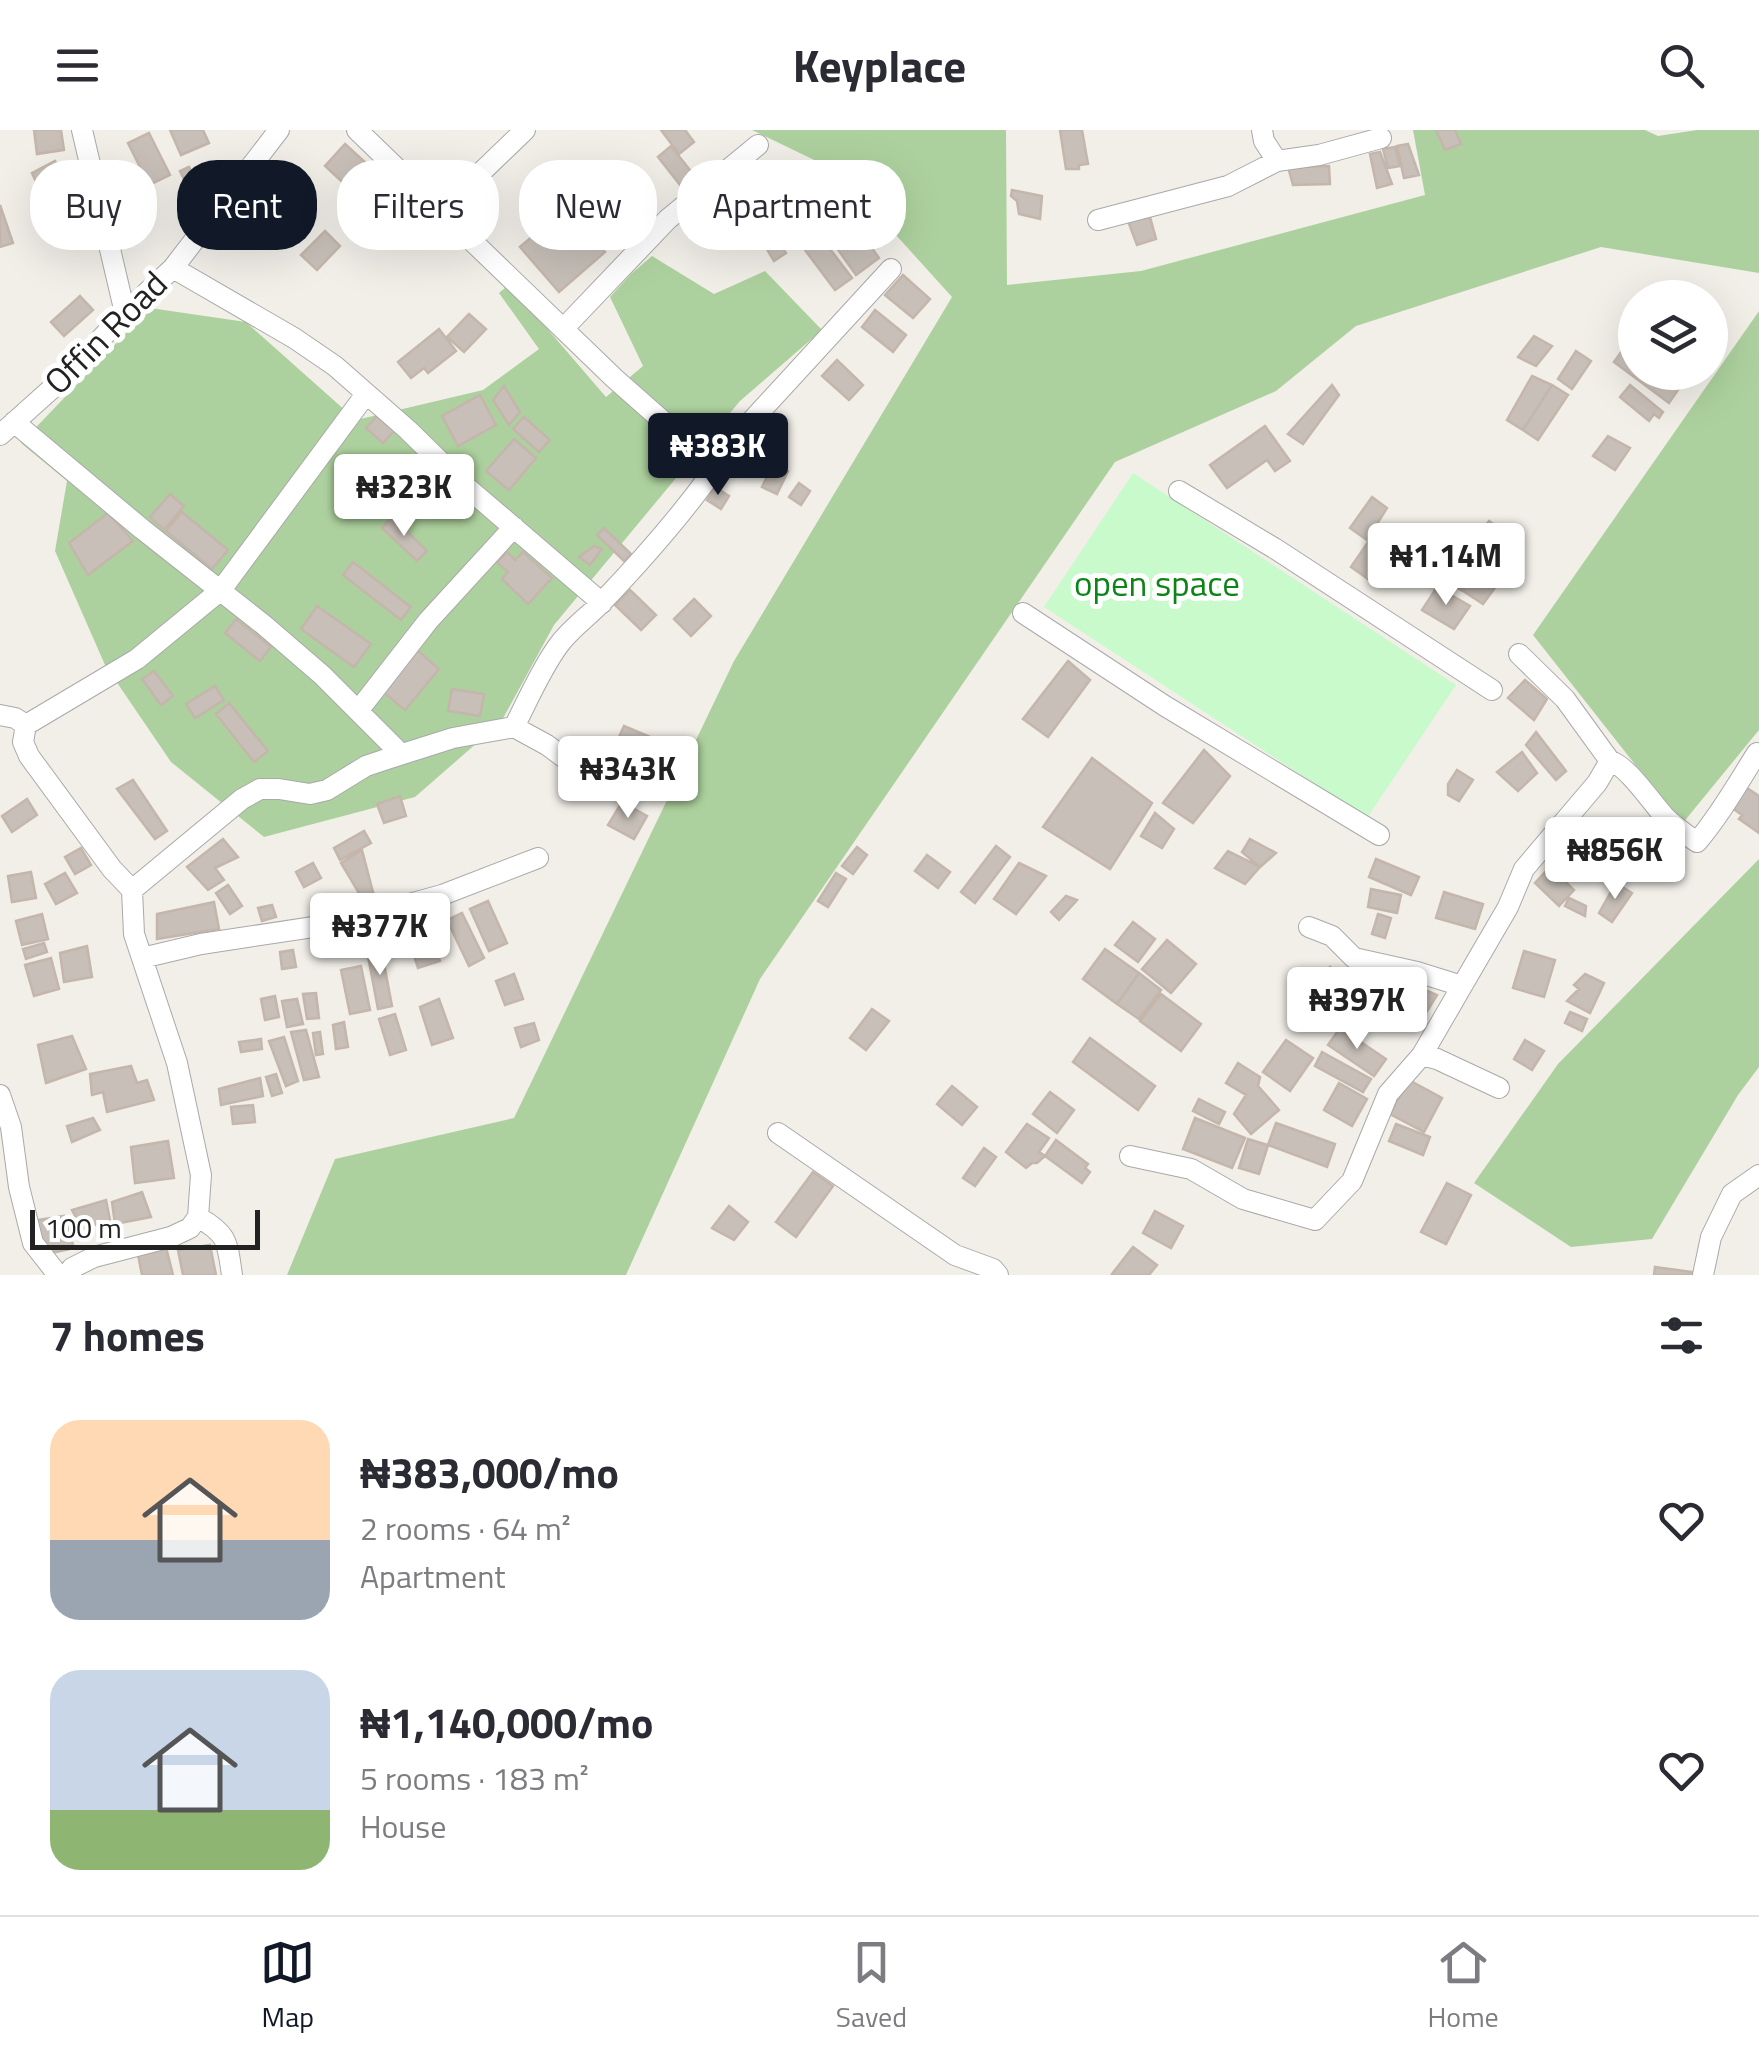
<!DOCTYPE html>
<meta charset="utf-8">
<style>
:root{--surface:#fff;--page:#f7f7f7;--text:#2b2b33;--muted:#7c7c81;--line:#e1e1e2;--accent:#111827}
body{margin:0;font-family:"Titillium Web",sans-serif;background:var(--page);color:var(--text);height:100vh;display:flex;flex-direction:column;font-size:38px;white-space:nowrap}
*{box-sizing:border-box;margin:0}
p{font-size:32px;color:var(--muted)}
.icon{flex:none;width:55px;height:55px;fill:none;stroke:currentColor;stroke-width:2;stroke-linecap:round;stroke-linejoin:round}
.map{position:relative;height:1145px;overflow:hidden}
.details{display:flex;flex-direction:column;background:var(--surface);flex:1}
.details>*{flex:none}
.banner{position:absolute;left:30px;top:30px;width:1000px;height:90px;display:flex;gap:20px}
.tools{position:absolute;left:1618px;top:150px;display:grid;gap:20px}
.tools a{display:grid;place-items:center;width:110px;height:110px;border-radius:50%;background:var(--surface);box-shadow:0 10px 40px #0002;font-size:50px}
.scale{position:absolute;left:30px;bottom:25px;width:230px;box-sizing:border-box;padding-left:10px;border:5px solid #222;border-top:0;font-size:28px;line-height:35px;white-space:nowrap;color:#222;-webkit-text-stroke:8px #fff;paint-order:stroke}
.price{position:absolute;translate:-50% -85px;padding:0 22px;border-radius:10px;background:#fff;color:#222;font-size:32px;line-height:65px;filter:drop-shadow(0 2px 5px #0008)}
.price::after{content:'';position:absolute;left:50%;top:60px;width:30px;height:22px;margin-left:-15px;background:inherit;clip-path:polygon(0 0,100% 0,50% 100%)}
.price.current{background:var(--accent);color:#fff}
ul{padding:0;list-style:none}
li{display:flex;align-items:center;gap:30px;height:250px;padding:0 50px}
li span{display:grid;place-items:center;flex:none;width:280px;height:200px;border-radius:30px;color:#555}
li>.icon{margin-inline-start:auto}
span .icon{width:120px;height:120px;fill:#fffc;stroke-width:1}
li b{font-size:42px}
h2{display:flex;justify-content:space-between;align-items:center;height:120px;padding:0 50px;font-size:42px}
.tag{padding:0 35px;border-radius:40px;background:var(--surface);box-shadow:0 10px 40px #0002;font-size:35px;line-height:90px}
.tag.current{background:var(--accent);color:#fff}
header{display:flex;justify-content:space-between;align-items:center;height:130px;padding:0 50px;background:var(--surface);font-size:45px;font-weight:700}
.tab-bar{display:flex;justify-content:space-around;align-items:center;height:140px;border-top:2px solid var(--line);background:var(--surface);font-size:28px;color:var(--muted)}
.tab-bar a{display:grid;justify-items:center;gap:5px}
.tab-bar .current{color:var(--accent)}
.map>svg:first-child{display:block}
.forest{fill:#add19e}
.park{fill:#c8facc}
.building{fill:#c7bfb8;stroke:#c4b6ab;stroke-width:2.5}
.lines{fill:none;stroke-linecap:round;stroke-linejoin:round}
.minor-casing{stroke:#a9a9a9;stroke-width:22}
.minor{stroke:#fff;stroke-width:20}
.labels{text-anchor:middle;stroke-width:10;stroke-linejoin:round;paint-order:stroke}
.street-label{font-size:35px;fill:#222;stroke:#fff}
.park-label{font-size:35px;fill:#0c8416;stroke:#fff}
</style>
<header><svg class="icon" aria-label="menu" viewBox="0 0 24 24"><path d="M4 6h16M4 12h16M4 18h16"/></svg>Keyplace<svg class="icon" aria-label="search" viewBox="0 0 24 24"><circle cx="10" cy="10" r="6"/><path d="M15 15l6 6"/></svg></header>
<div class="map">
<svg width="1759" height="1145" viewBox="0 0 1759 1145">
<rect width="100%" height="100%" fill="#f2efe9"/>
<path class="forest" d="M 752,0 L 1006,0 L 1007,155 L 1141,141 L 1425,65 L 1413,0 L 1645,0 L 1658,6 L 1697,0 L 1759,0 L 1759,143 L 1601,117 L 1356,196 L 1276,261 L 1115,332 L 760,849 L 626,1145 L 287,1145 L 335,1029 L 514,988 L 734,531 L 952,167 L 839,42 Z
M 652,126 L 714,164 L 765,141 L 822,200 L 740,271 L 554,495 L 501,592 L 415,667 L 264,707 L 171,632 L 105,535 L 55,421 L 67,351 L 21,313 L 150,178 L 246,192 L 356,290 L 483,260 L 539,219 L 499,163 L 505,158 L 526,174 L 606,267 L 643,236 L 610,167 L 631,144 Z
M 1759,181 L 1759,600 L 1682,694 L 1533,505 Z
M 1759,729 L 1759,937 L 1738,965 L 1652,1109 L 1571,1117 L 1474,1053 L 1558,934 Z"/>
<path class="park" d="M 1133,343 L 1456,555 L 1367,688 L 1044,477 Z"/>
<path class="building" d="M 34,0 L 61,0 L 64,20 L 37,24 Z
M 170,0 L 203,0 L 209,13 L 181,25 Z
M 661,0 L 685,0 L 694,12 L 679,24 Z
M 1060,0 L 1082,0 L 1088,34 L 1079,35 L 1079,39 L 1066,39 Z
M 1436,0 L 1455,0 L 1461,14 L 1445,20 Z
M 1436,0 L 1455,0 L 1461,14 L 1445,20 Z
M 149,3 L 170,45 L 149,55 L 128,13 Z
M 345,14 L 400,64 L 379,86 L 325,36 Z
M 1408,14 L 1419,45 L 1404,48 L 1397,16 Z
M 1408,14 L 1419,45 L 1404,48 L 1397,16 Z
M 671,16 L 693,44 L 680,55 L 658,27 Z
M 1395,17 L 1400,36 L 1388,38 L 1383,19 Z
M 1395,17 L 1400,36 L 1388,38 L 1383,19 Z
M 1380,22 L 1392,54 L 1377,58 L 1370,24 Z
M 1380,22 L 1392,54 L 1377,58 L 1370,24 Z
M 55,31 L 62,45 L 38,56 L 32,43 Z
M 1329,36 L 1330,54 L 1293,55 L 1288,37 Z
M 1329,36 L 1330,54 L 1293,55 L 1288,37 Z
M 189,37 L 197,53 L 188,57 L 180,41 Z
M 546,55 L 605,122 L 559,162 L 520,117 L 553,89 L 529,63 Z
M 734,56 L 761,92 L 747,103 L 720,66 Z
M 1012,60 L 1042,66 L 1040,89 L 1019,84 L 1017,71 L 1011,66 Z
M 142,69 L 152,83 L 146,87 L 143,83 L 133,90 L 126,80 Z
M 0,75 L 13,113 L 0,117 Z
M 404,78 L 418,91 L 394,117 L 380,104 Z
M 1150,87 L 1156,109 L 1137,115 L 1128,91 Z
M 857,97 L 879,128 L 856,145 L 834,114 Z
M 325,101 L 340,116 L 317,140 L 301,125 Z
M 821,107 L 852,148 L 835,160 L 805,120 Z
M 777,108 L 786,123 L 774,131 L 765,116 Z
M 903,145 L 930,169 L 913,188 L 885,165 Z
M 80,166 L 93,180 L 64,206 L 51,192 Z
M 875,180 L 906,205 L 893,222 L 862,197 Z
M 469,184 L 486,199 L 464,222 L 447,207 Z
M 439,199 L 456,221 L 428,243 L 424,238 L 411,248 L 398,232 Z
M 1534,206 L 1552,216 L 1536,236 L 1518,227 Z
M 1534,206 L 1552,216 L 1536,236 L 1518,227 Z
M 1627,214 L 1635,219 L 1635,242 L 1667,242 L 1682,254 L 1669,273 L 1614,232 Z
M 1627,214 L 1635,219 L 1635,242 L 1667,242 L 1682,254 L 1669,273 L 1614,232 Z
M 1576,221 L 1591,231 L 1572,259 L 1558,249 Z
M 1576,221 L 1591,231 L 1572,259 L 1558,249 Z
M 837,230 L 863,255 L 849,270 L 822,246 Z
M 1532,246 L 1552,255 L 1523,300 L 1507,290 Z
M 1532,246 L 1552,255 L 1523,300 L 1507,290 Z
M 1332,255 L 1339,265 L 1303,314 L 1288,304 Z
M 1552,255 L 1568,265 L 1538,310 L 1523,300 Z
M 1552,255 L 1568,265 L 1538,310 L 1523,300 Z
M 1630,255 L 1663,282 L 1659,288 L 1654,284 L 1649,291 L 1620,267 Z
M 1630,255 L 1663,282 L 1659,288 L 1654,284 L 1649,291 L 1620,267 Z
M 504,256 L 520,282 L 509,295 L 493,270 Z
M 480,265 L 496,295 L 458,316 L 442,286 Z
M 377,286 L 394,301 L 383,313 L 366,298 Z
M 524,287 L 550,310 L 539,322 L 513,299 Z
M 1265,296 L 1290,331 L 1275,341 L 1267,330 L 1227,358 L 1210,335 Z
M 1265,296 L 1290,331 L 1275,341 L 1267,330 L 1227,358 L 1210,335 Z
M 1608,306 L 1630,318 L 1615,340 L 1593,326 Z
M 1608,306 L 1630,318 L 1615,340 L 1593,326 Z
M 514,309 L 536,328 L 509,360 L 486,341 Z
M 420,323 L 431,333 L 420,343 L 410,333 Z
M 773,334 L 788,341 L 777,364 L 762,357 Z
M 799,353 L 810,361 L 801,375 L 789,367 Z
M 715,357 L 729,366 L 721,379 L 707,370 Z
M 170,364 L 184,376 L 164,400 L 150,387 Z
M 1372,367 L 1387,378 L 1367,410 L 1350,398 Z
M 182,382 L 228,420 L 212,439 L 166,401 Z
M 108,383 L 133,411 L 88,445 L 69,413 Z
M 392,387 L 427,421 L 417,431 L 382,398 Z
M 1489,391 L 1511,407 L 1489,436 L 1467,420 Z
M 604,398 L 631,424 L 624,431 L 597,405 Z
M 1375,402 L 1391,414 L 1368,449 L 1351,437 Z
M 1375,402 L 1391,414 L 1368,449 L 1351,437 Z
M 594,416 L 602,419 L 590,435 L 579,427 Z
M 1467,420 L 1482,435 L 1463,461 L 1444,450 Z
M 507,422 L 515,430 L 523,422 L 552,448 L 528,474 L 502,449 L 508,442 L 497,432 Z
M 353,432 L 411,477 L 401,490 L 343,445 Z
M 1482,435 L 1502,448 L 1483,474 L 1463,461 Z
M 1482,435 L 1502,448 L 1483,474 L 1463,461 Z
M 1437,457 L 1470,476 L 1454,499 L 1422,480 Z
M 1437,457 L 1470,476 L 1454,499 L 1422,480 Z
M 630,460 L 656,485 L 641,500 L 615,475 Z
M 694,469 L 711,486 L 691,506 L 674,489 Z
M 317,476 L 371,514 L 354,537 L 301,499 Z
M 236,489 L 271,517 L 260,531 L 225,503 Z
M 416,519 L 439,539 L 405,580 L 382,561 Z
M 1068,531 L 1090,550 L 1048,607 L 1023,589 Z
M 154,541 L 173,566 L 161,575 L 142,549 Z
M 1525,550 L 1547,569 L 1534,590 L 1508,568 Z
M 215,556 L 224,570 L 195,588 L 186,574 Z
M 452,559 L 484,564 L 480,586 L 448,581 Z
M 229,573 L 268,621 L 254,632 L 216,584 Z
M 624,596 L 650,607 L 641,627 L 615,616 Z
M 1536,602 L 1566,641 L 1556,650 L 1526,615 Z
M 1204,620 L 1230,646 L 1193,693 L 1163,673 Z
M 1204,620 L 1230,646 L 1193,693 L 1163,673 Z
M 1522,622 L 1537,643 L 1518,661 L 1497,642 Z
M 1092,628 L 1152,673 L 1110,739 L 1043,697 Z
M 1457,640 L 1473,650 L 1459,671 L 1448,665 L 1448,654 Z
M 133,650 L 167,701 L 155,709 L 117,659 Z
M 1747,658 L 1759,666 L 1759,703 L 1739,689 L 1742,685 L 1732,678 Z
M 400,666 L 406,686 L 384,693 L 377,674 Z
M 27,669 L 37,685 L 12,702 L 2,686 Z
M 622,672 L 647,686 L 634,709 L 608,695 Z
M 1155,683 L 1174,699 L 1162,718 L 1141,706 Z
M 364,701 L 371,713 L 340,730 L 334,718 Z
M 223,709 L 238,727 L 215,738 L 224,750 L 208,760 L 187,737 Z
M 1250,709 L 1276,723 L 1260,737 L 1242,722 Z
M 996,716 L 1010,727 L 975,773 L 961,762 Z
M 857,717 L 867,725 L 853,744 L 842,736 Z
M 81,718 L 91,735 L 75,744 L 65,727 Z
M 362,720 L 375,770 L 366,775 L 341,733 Z
M 1228,721 L 1260,737 L 1245,754 L 1215,738 Z
M 927,725 L 950,742 L 938,758 L 915,741 Z
M 927,725 L 950,742 L 938,758 L 915,741 Z
M 1376,729 L 1419,747 L 1411,765 L 1369,747 Z
M 313,733 L 321,748 L 304,757 L 296,742 Z
M 1019,733 L 1046,746 L 1016,784 L 994,769 Z
M 1550,737 L 1574,760 L 1559,776 L 1535,753 Z
M 31,742 L 36,768 L 12,772 L 8,746 Z
M 65,743 L 77,763 L 56,774 L 45,754 Z
M 836,743 L 846,749 L 828,777 L 818,771 Z
M 1616,753 L 1632,763 L 1612,792 L 1599,783 Z
M 228,755 L 242,776 L 230,784 L 216,763 Z
M 1371,759 L 1401,765 L 1397,783 L 1368,777 Z
M 1444,762 L 1483,774 L 1475,799 L 1436,788 Z
M 1066,766 L 1077,770 L 1059,790 L 1051,782 Z
M 1569,768 L 1586,776 L 1585,786 L 1565,776 Z
M 488,771 L 507,813 L 489,821 L 470,779 Z
M 214,772 L 219,799 L 157,809 L 157,784 Z
M 272,775 L 276,787 L 262,791 L 258,778 Z
M 424,781 L 440,831 L 418,838 L 402,788 Z
M 462,783 L 484,828 L 469,836 L 447,790 Z
M 42,784 L 48,809 L 22,815 L 16,791 Z
M 1378,784 L 1391,788 L 1385,808 L 1372,804 Z
M 1133,792 L 1155,809 L 1138,832 L 1115,815 Z
M 356,800 L 361,821 L 347,824 L 342,804 Z
M 1167,810 L 1196,834 L 1171,863 L 1142,839 Z
M 44,813 L 47,822 L 26,829 L 23,819 Z
M 87,816 L 92,847 L 64,852 L 60,823 Z
M 381,818 L 392,876 L 378,879 L 367,821 Z
M 1105,819 L 1139,843 L 1117,874 L 1083,849 Z
M 293,820 L 296,837 L 282,839 L 280,822 Z
M 1524,821 L 1555,830 L 1544,867 L 1513,858 Z
M 51,828 L 59,859 L 34,866 L 25,835 Z
M 1367,835 L 1437,865 L 1418,896 L 1354,856 Z
M 361,836 L 370,880 L 350,884 L 341,840 Z
M 1330,837 L 1353,856 L 1332,881 L 1309,862 Z
M 1139,843 L 1161,860 L 1139,889 L 1117,874 Z
M 514,844 L 523,869 L 505,875 L 496,851 Z
M 1585,844 L 1604,853 L 1590,883 L 1567,871 L 1579,859 L 1574,855 Z
M 316,863 L 319,888 L 307,889 L 303,864 Z
M 1161,864 L 1201,894 L 1181,921 L 1140,891 Z
M 275,866 L 279,887 L 265,890 L 261,869 Z
M 297,869 L 303,894 L 287,897 L 282,871 Z
M 439,869 L 453,908 L 432,915 L 420,877 Z
M 872,879 L 889,891 L 866,920 L 850,908 Z
M 1570,882 L 1587,889 L 1582,901 L 1565,893 Z
M 395,884 L 406,920 L 390,925 L 379,889 Z
M 344,892 L 348,917 L 336,919 L 333,895 Z
M 534,893 L 539,910 L 521,917 L 515,898 Z
M 1340,898 L 1386,929 L 1374,946 L 1328,915 Z
M 306,900 L 319,947 L 304,950 L 291,902 Z
M 320,902 L 323,924 L 316,925 L 313,903 Z
M 72,906 L 86,939 L 46,953 L 38,915 Z
M 284,907 L 298,951 L 286,956 L 269,911 Z
M 1090,908 L 1155,956 L 1138,980 L 1073,932 Z
M 261,909 L 262,919 L 241,922 L 239,912 Z
M 1286,910 L 1313,928 L 1290,961 L 1263,942 Z
M 1525,910 L 1544,921 L 1532,940 L 1514,929 Z
M 1322,922 L 1371,949 L 1363,962 L 1315,936 Z
M 1238,933 L 1260,947 L 1258,956 L 1279,980 L 1251,1004 L 1234,984 L 1246,965 L 1226,953 Z
M 131,936 L 137,953 L 147,950 L 154,970 L 107,982 L 103,962 L 92,965 L 90,944 Z
M 276,944 L 282,963 L 272,966 L 266,947 Z
M 260,948 L 263,966 L 221,975 L 219,959 Z
M 1409,950 L 1442,968 L 1424,1002 L 1390,984 Z
M 1339,953 L 1367,969 L 1352,996 L 1324,980 Z
M 952,956 L 977,977 L 962,995 L 937,974 Z
M 1050,962 L 1074,980 L 1057,1003 L 1033,984 Z
M 1199,969 L 1225,982 L 1219,994 L 1193,981 Z
M 253,975 L 255,992 L 233,994 L 231,977 Z
M 93,988 L 100,1000 L 72,1012 L 67,996 Z
M 1195,988 L 1245,1008 L 1232,1038 L 1183,1019 Z
M 1276,993 L 1335,1014 L 1327,1037 L 1268,1015 Z
M 1027,994 L 1049,1008 L 1039,1022 L 1045,1026 L 1037,1033 L 1032,1033 L 1026,1038 L 1006,1022 Z
M 1396,994 L 1430,1007 L 1423,1025 L 1389,1011 Z
M 1248,1009 L 1268,1015 L 1259,1044 L 1239,1038 Z
M 1056,1010 L 1088,1034 L 1085,1038 L 1090,1042 L 1082,1053 L 1045,1026 Z
M 168,1011 L 174,1048 L 135,1053 L 131,1017 Z
M 984,1018 L 996,1027 L 975,1056 L 963,1048 Z
M 813,1042 L 833,1056 L 796,1107 L 776,1092 Z
M 1447,1053 L 1471,1065 L 1446,1114 L 1421,1102 Z
M 142,1062 L 151,1087 L 115,1094 L 112,1072 Z
M 106,1070 L 110,1090 L 82,1099 L 72,1080 Z
M 729,1076 L 748,1092 L 734,1110 L 712,1098 Z
M 1155,1081 L 1183,1096 L 1171,1118 L 1143,1103 Z
M 64,1086 L 74,1118 L 47,1124 L 32,1091 Z
M 210,1115 L 216,1145 L 183,1145 L 178,1120 Z
M 166,1117 L 173,1145 L 142,1145 L 138,1125 Z
M 1133,1117 L 1157,1135 L 1149,1145 L 1114,1145 L 1112,1144 Z
M 1655,1137 L 1692,1142 L 1691,1145 L 1654,1145 Z"/>
<g class="lines">
<g class="minor-casing">
<path id="minor" d="M 82,0 L 125,183
M 357,0 L 614,248 L 716,338
M 1262,0 L 1264,11 L 1277,31 L 1319,25 L 1381,8
M 440,82 L 525,0
M 1098,90 L 1228,56 L 1277,31
M 173,138 L 294,208 L 335,236 L 408,300 L 463,354 L 602,473
M 563,199 L 668,89 L 758,15
M 14,292 L 142,399 L 264,495 L 322,545 L 401,624
M 0,305 L 67,245 L 125,183 L 173,138 L 279,0
M 1179,361 L 1274,418 L 1492,560
M 1023,483 L 1165,576 L 1379,705
M 358,581 L 428,491 L 514,397
M 0,585 L 15,588 L 26,595
M 514,597 C 528,570 540,541 558,516 C 570,499 588,487 602,472 C 647,425 699,365 734,310 L 891,139
M 1610,631 C 1628,636 1651,672 1665,687 C 1675,697 1685,704 1697,712 C 1720,685 1738,653 1757,623
M 132,760 L 242,669 L 260,659 L 279,659 L 310,664 L 327,660 L 366,636 L 390,628 L 453,608 L 514,597 L 547,615 L 574,635 L 614,652
M 142,828 L 201,814 L 340,793 L 442,765 L 538,728
M 1462,856 L 1508,777 L 1524,739 L 1597,653 L 1610,631 L 1565,569 L 1519,524
M 1422,925 L 1437,929 L 1499,958
M 0,965 L 11,997 L 19,1057 L 33,1113 L 58,1145
M 778,1003 L 955,1125 L 993,1139 L 998,1145
M 1130,1026 L 1191,1039 L 1243,1069 L 1315,1090 L 1352,1051 L 1388,964 L 1422,925 L 1462,856 L 1417,842 L 1354,828 L 1332,806 L 1309,797
M 198,1087 C 229,1105 227,1112 232,1145
M 67,1145 L 72,1138 L 94,1127 L 171,1107 L 190,1098 L 198,1087 L 201,1045 L 177,933 L 134,804 L 132,760 L 112,739 L 29,626 L 23,612 L 26,595 L 137,529 L 221,460 L 366,264
M 1703,1145 L 1711,1107 L 1732,1064 L 1759,1045"/>
</g>
<use href="#minor" class="minor"/>
</g>
<g class="labels">
<g class="street-label">
<text transform="translate(106 203) rotate(-45)" y="12">Offin Road</text>
</g>
<g class="park-label">
<text x="1157" y="466">open space</text>
</g>
</g>
</svg>
<div class="tools">
<a><svg class="icon" aria-label="layers" viewBox="0 0 24 24"><path d="M12 4l9 5-9 5-9-5zM3 14l9 5 9-5"/></svg></a>
</div>
<div class="scale">100 m</div>
<b class="price current" style="left:718px;top:368px">₦383K</b>
<b class="price" style="left:404px;top:409px">₦323K</b>
<b class="price" style="left:1446px;top:478px">₦1.14M</b>
<b class="price" style="left:628px;top:691px">₦343K</b>
<b class="price" style="left:1615px;top:772px">₦856K</b>
<b class="price" style="left:380px;top:848px">₦377K</b>
<b class="price" style="left:1357px;top:922px">₦397K</b>
<div class="banner">
<a class="tag">Buy</a>
<a class="tag current">Rent</a>
<a class="tag">Filters</a>
<a class="tag">New</a>
<a class="tag">Apartment</a>
</div>
</div>
<section class="details">
<h2>7 homes<svg class="icon" aria-label="filters" viewBox="0 0 24 24"><path d="M4 7h16M4 17h16"/><circle cx="9" cy="7" r="2"/><circle cx="15" cy="17" r="2"/></svg></h2>
<ul>
<li><span style="background:linear-gradient(#ffd9b3 60%,#9aa5b1 0)"><svg class="icon" aria-label="home" viewBox="0 0 24 24"><path d="M3 11l9-7 9 7M6 9v11h12V9"/></svg></span><div><b>₦383,000/mo</b><p>2 rooms · 64 m²</p><p>Apartment</p></div><svg class="icon" aria-label="heart" viewBox="0 0 24 24"><path d="M12 20l-8-8c-3-5 5-10 8-4 3-6 11-1 8 4z"/></svg></li>
<li><span style="background:linear-gradient(#c9d6e8 70%,#8fb573 0)"><svg class="icon" aria-label="home" viewBox="0 0 24 24"><path d="M3 11l9-7 9 7M6 9v11h12V9"/></svg></span><div><b>₦1,140,000/mo</b><p>5 rooms · 183 m²</p><p>House</p></div><svg class="icon" aria-label="heart" viewBox="0 0 24 24"><path d="M12 20l-8-8c-3-5 5-10 8-4 3-6 11-1 8 4z"/></svg></li>
</ul>
</section>
<nav class="tab-bar">
<a class="current"><svg class="icon" aria-label="map" viewBox="0 0 24 24"><path d="M3 6l6-2 6 2 6-2v14l-6 2-6-2-6 2zM9 4v14M15 6v14"/></svg>Map</a>
<a><svg class="icon" aria-label="saved" viewBox="0 0 24 24"><path d="M7 4h10v16l-5-4-5 4z"/></svg>Saved</a>
<a><svg class="icon" aria-label="home" viewBox="0 0 24 24"><path d="M3 11l9-7 9 7M6 9v11h12V9"/></svg>Home</a>
</nav>
